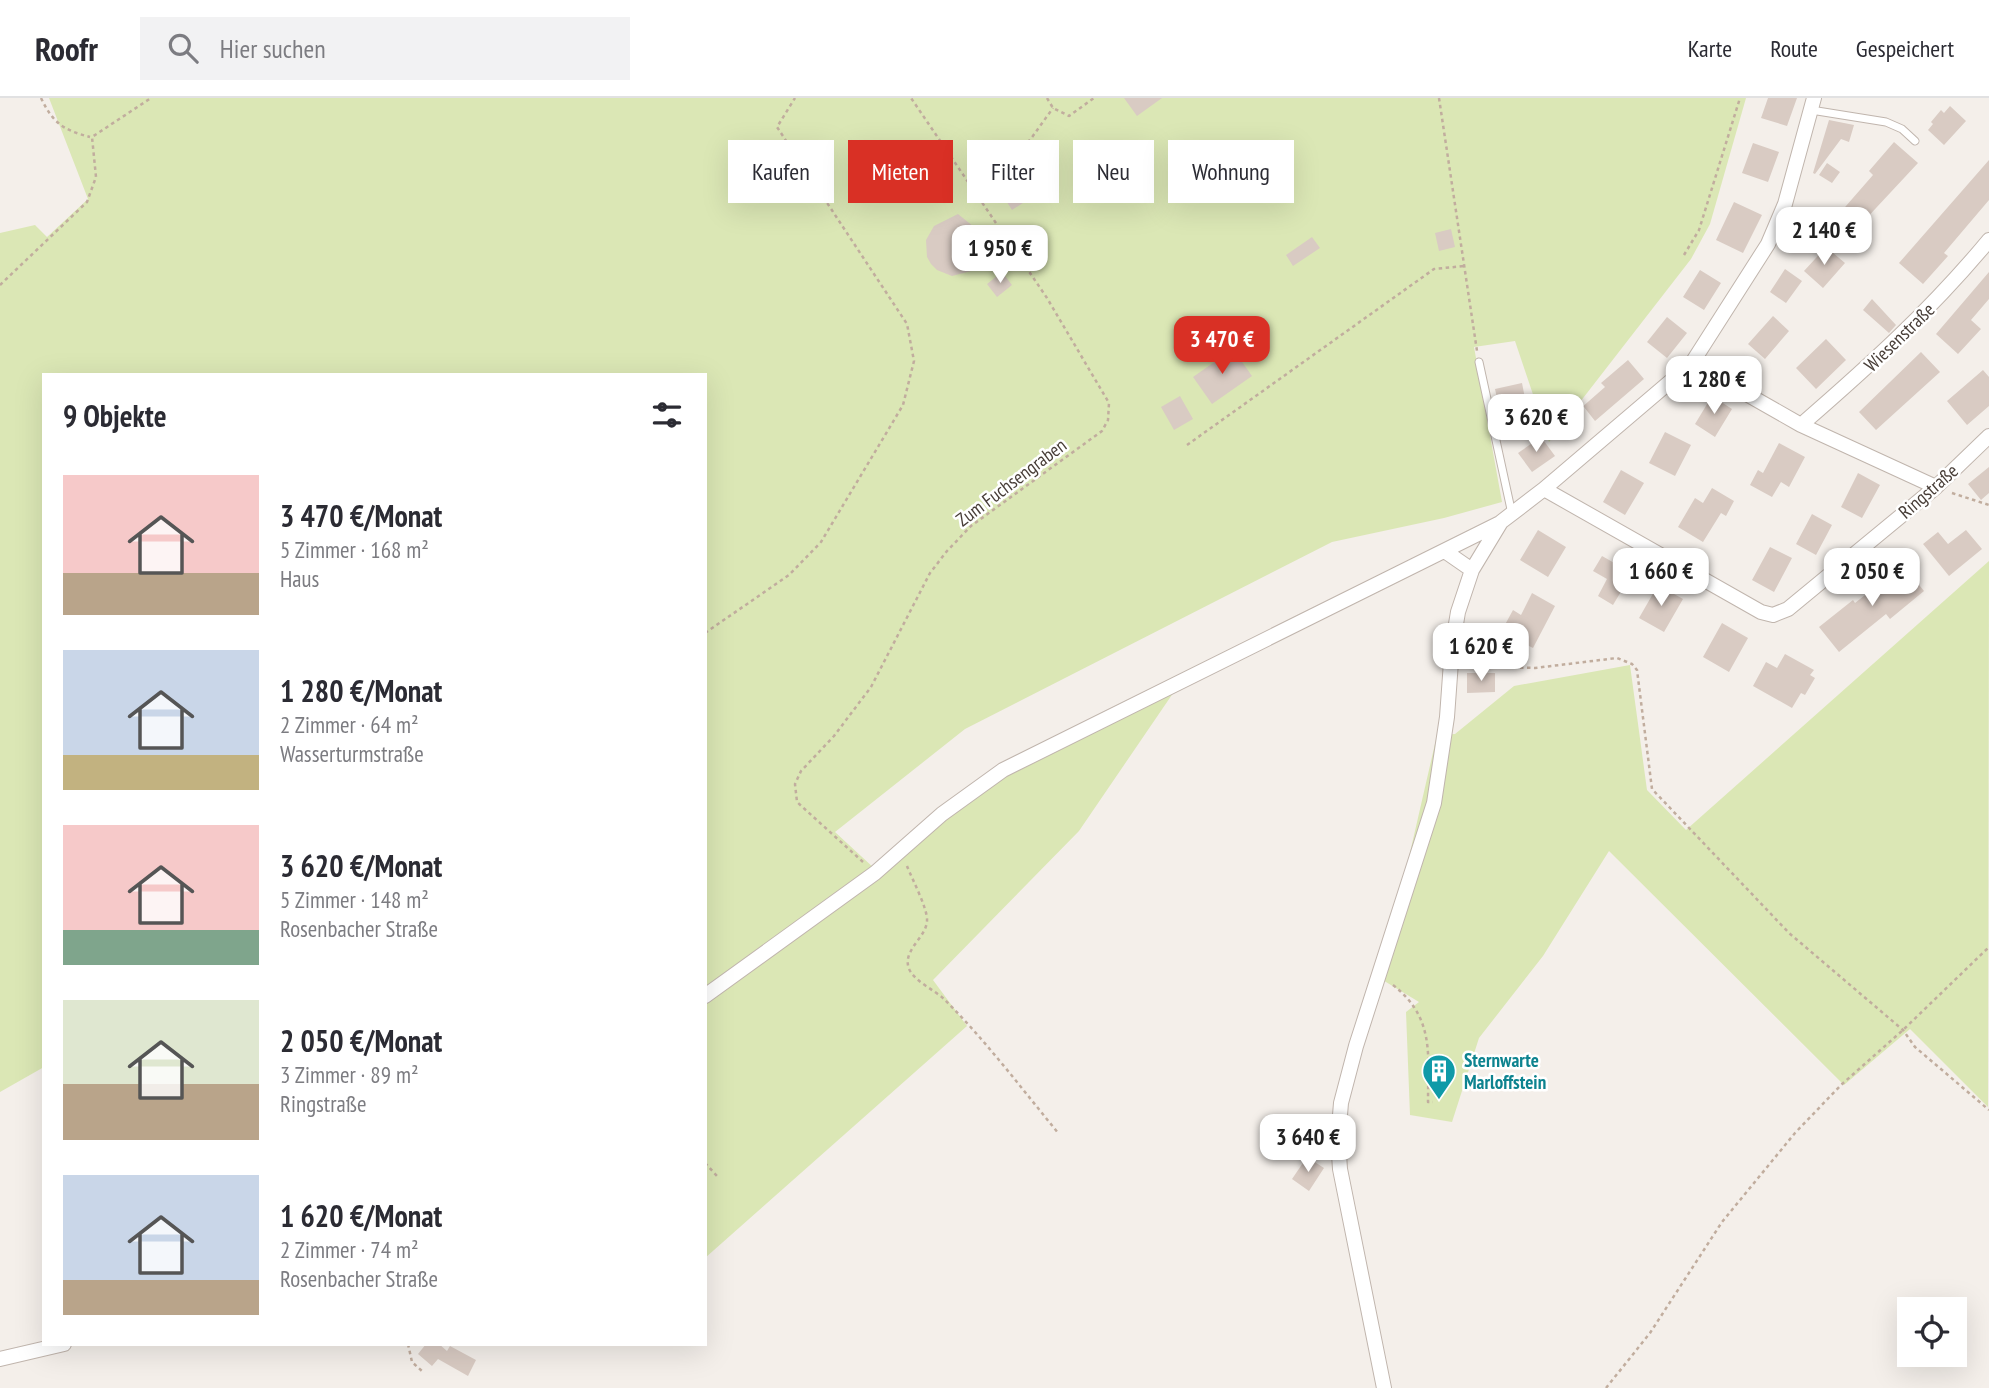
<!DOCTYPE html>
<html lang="de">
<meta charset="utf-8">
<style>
:root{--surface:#fff;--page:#f2f2f3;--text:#2b2b33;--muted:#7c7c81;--line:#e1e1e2;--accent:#d93025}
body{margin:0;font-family:"PT Sans Narrow",sans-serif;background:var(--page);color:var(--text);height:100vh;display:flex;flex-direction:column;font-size:26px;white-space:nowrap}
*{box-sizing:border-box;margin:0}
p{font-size:23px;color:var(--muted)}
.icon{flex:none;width:38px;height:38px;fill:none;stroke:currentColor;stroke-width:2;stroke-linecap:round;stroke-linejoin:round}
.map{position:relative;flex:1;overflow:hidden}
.panel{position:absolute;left:42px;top:275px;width:665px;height:973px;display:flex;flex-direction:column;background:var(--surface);border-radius:0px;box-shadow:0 7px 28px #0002}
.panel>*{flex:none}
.banner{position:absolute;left:728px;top:42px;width:665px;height:63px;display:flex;gap:14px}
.buttons{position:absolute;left:1897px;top:1199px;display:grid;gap:14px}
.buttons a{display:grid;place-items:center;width:70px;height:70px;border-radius:0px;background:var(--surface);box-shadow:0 7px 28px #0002;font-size:35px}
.price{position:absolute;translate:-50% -60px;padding:0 16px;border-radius:14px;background:#fff;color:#222;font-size:23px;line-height:46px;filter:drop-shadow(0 2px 4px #0008)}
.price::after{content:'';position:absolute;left:50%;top:42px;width:21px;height:16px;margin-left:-10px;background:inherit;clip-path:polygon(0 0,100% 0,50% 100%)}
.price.active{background:var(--accent);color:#fff}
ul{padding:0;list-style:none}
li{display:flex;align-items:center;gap:21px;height:175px;padding:0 21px}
li span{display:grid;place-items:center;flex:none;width:196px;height:140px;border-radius:0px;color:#555}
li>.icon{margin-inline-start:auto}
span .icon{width:84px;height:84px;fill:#fffc;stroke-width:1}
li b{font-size:30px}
h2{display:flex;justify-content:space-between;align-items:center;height:84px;padding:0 21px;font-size:30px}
.pill{padding:0 24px;border-radius:0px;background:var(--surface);box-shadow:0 7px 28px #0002;font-size:24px;line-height:63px}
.pill.active{background:var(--accent);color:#fff}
header{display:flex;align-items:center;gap:42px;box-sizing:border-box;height:98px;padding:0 35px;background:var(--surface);border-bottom:2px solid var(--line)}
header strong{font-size:33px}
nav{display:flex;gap:38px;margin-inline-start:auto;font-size:24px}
.search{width:490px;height:63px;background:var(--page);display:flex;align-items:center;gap:18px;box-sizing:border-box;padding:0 24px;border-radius:0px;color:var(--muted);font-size:26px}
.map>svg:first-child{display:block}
.green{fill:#dbe7b5}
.building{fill:#d9cbc3}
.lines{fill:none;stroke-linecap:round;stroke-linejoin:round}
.lane-casing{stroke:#c0b5ad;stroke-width:9}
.street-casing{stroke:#c0b5ad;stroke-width:16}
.path{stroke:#c1ad9e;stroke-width:2.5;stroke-dasharray:3.5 3.5;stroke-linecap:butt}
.lane{stroke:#fff;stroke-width:7}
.street{stroke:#fff;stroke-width:14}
.labels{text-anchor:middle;stroke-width:5;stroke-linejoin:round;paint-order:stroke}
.street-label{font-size:19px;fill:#483e38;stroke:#fff}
.culture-label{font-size:19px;font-weight:bold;fill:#0d838f;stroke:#fff;text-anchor:start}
</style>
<header>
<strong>Roofr</strong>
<div class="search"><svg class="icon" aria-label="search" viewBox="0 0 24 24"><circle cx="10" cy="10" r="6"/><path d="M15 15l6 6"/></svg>Hier suchen</div>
<nav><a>Karte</a><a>Route</a><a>Gespeichert</a></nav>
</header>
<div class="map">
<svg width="1989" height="1290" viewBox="0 0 1989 1290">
<rect width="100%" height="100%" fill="#f4efea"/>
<path class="green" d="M 49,0 L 1746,0 L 1710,126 L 1691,161 L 1549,344 L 1515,243 L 1474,249 L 1502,404 L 1444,420 L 1332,444 L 965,631 L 835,734 L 875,771 L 987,681 L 1180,585 L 1079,733 L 933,882 L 967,928 L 705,1160 L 705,276 L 44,276 L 44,969 L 0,994 L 0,135 L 35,127 L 47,139 L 88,101 Z
M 1989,463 L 1988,1009 L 1910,931 L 1844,987 L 1609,753 L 1543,858 L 1479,940 L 1452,1024 L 1410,1017 L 1406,914 L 1419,904 L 1381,881 L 1437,637 L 1455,636 L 1514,588 L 1630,567 L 1647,692 L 1686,732 Z"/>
<path class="building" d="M 1124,0 L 1162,0 L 1137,18 Z
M 1768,0 L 1797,0 L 1787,28 L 1761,20 Z
M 1950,8 L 1966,23 L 1944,47 L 1928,32 L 1933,26 L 1931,24 L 1941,12 L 1944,15 Z
M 1829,22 L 1854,27 L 1849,44 L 1841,41 L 1815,76 L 1813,75 Z
M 1894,44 L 1918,65 L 1849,139 L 1832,124 L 1873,77 L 1869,73 Z
M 1753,45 L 1779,54 L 1768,84 L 1742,75 Z
M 1989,62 L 1989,102 L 1944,155 L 1948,158 L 1923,186 L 1899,165 Z
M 1827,65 L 1840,74 L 1832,85 L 1819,77 Z
M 1021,75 L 1035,97 L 1012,112 L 998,90 Z
M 1734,104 L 1762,117 L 1743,155 L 1716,142 Z
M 958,116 L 979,133 L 983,149 L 975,172 L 952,178 L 937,172 L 931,166 L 927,159 L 926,142 L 934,128 Z
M 1451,131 L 1455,149 L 1439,153 L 1435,135 Z
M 1312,139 L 1320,150 L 1293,168 L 1286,157 Z
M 1826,149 L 1845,165 L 1823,190 L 1804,173 Z
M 1785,171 L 1802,183 L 1786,205 L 1770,194 Z
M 1700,172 L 1721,185 L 1704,212 L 1683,199 Z
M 1002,174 L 1012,187 L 997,199 L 987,186 Z
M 1989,174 L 1989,201 L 1971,222 L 1981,231 L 1958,256 L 1936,236 Z
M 1872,201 L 1896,227 L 1889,235 L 1863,212 Z
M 1773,218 L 1789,233 L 1765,261 L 1748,246 Z
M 1667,219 L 1687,235 L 1667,260 L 1647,244 Z
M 1826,241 L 1846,262 L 1816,291 L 1796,270 Z
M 1233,251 L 1252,278 L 1212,306 L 1193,279 Z
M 1921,254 L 1940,274 L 1876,332 L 1859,314 Z
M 1628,262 L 1644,281 L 1595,323 L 1584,309 L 1581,310 L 1605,289 L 1601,285 Z
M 1983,272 L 1989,279 L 1989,308 L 1967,327 L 1947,303 Z
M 1522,285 L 1529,321 L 1503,327 L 1495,291 Z
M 1180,298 L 1193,321 L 1174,332 L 1161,309 Z
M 1712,298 L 1732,311 L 1715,339 L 1695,326 Z
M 1665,334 L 1691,347 L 1675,378 L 1649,365 Z
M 1541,339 L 1555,358 L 1532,374 L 1518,355 Z
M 1779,345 L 1805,359 L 1789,389 L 1781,384 L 1772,399 L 1750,387 L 1758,372 L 1763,375 Z
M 1989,369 L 1989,395 L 1981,402 L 1968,386 Z
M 1621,372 L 1644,385 L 1625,417 L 1603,404 Z
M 1858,375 L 1880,387 L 1862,420 L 1841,409 Z
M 1712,390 L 1734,403 L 1726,418 L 1721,415 L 1703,444 L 1678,429 L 1695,400 L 1703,405 Z
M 1812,416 L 1832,427 L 1816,457 L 1796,446 Z
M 1538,432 L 1566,449 L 1548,479 L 1520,462 Z
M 1966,432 L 1982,451 L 1949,478 L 1923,446 L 1938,434 L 1948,446 Z
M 1770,449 L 1792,460 L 1774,494 L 1752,482 Z
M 1602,458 L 1632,475 L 1613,507 L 1598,498 L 1607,481 L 1593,473 Z
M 1903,467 L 1924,493 L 1890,521 L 1886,516 L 1839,554 L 1819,529 L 1853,502 L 1855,505 Z
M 1658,487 L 1683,501 L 1664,534 L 1639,520 Z
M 1532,495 L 1555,508 L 1533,550 L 1501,534 L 1513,512 L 1521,517 Z
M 1722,525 L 1748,540 L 1729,574 L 1703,559 Z
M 1785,556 L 1814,572 L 1810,577 L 1815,580 L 1805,597 L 1801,595 L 1792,610 L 1753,588 L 1766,564 L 1777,570 Z
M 1467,575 L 1495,575 L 1495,594 L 1467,595 Z
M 1307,1059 L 1324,1070 L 1309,1093 L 1292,1081 Z
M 426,1246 L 439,1246 L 447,1253 L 450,1248 L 476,1262 L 468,1278 L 438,1261 L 432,1268 L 418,1256 Z"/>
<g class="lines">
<g class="lane-casing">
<path id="lane" d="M 1811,12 L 1886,24 L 1902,31 L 1915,43
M 1479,264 L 1512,416"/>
</g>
<g class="street-casing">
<path id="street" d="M 1692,265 L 1801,327 L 1936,389
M 1801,327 C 1869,268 1931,212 1989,142
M 1544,391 L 1761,514 L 1773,517 L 1788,511 L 1936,389 L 1989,338
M 1446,454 L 1472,472
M 705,898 L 875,775 L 942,716 L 1003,672 L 1500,425
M 0,1261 L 64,1246
M 1384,1290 L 1340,1071 L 1338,1041 L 1341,1005 L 1356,948 L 1434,705 L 1447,619 L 1452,550 L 1458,514 L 1472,472 L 1501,424 L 1544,391 L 1692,265 L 1768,146 L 1785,106 L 1814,0"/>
</g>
<path class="path" d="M 41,0 C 53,25 63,32 90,39
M 1047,0 L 1053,10 L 1069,18 L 1094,0
M 1439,0 L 1477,253
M 970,84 L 1030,42 L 1053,10
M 1684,157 L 1699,132 L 1740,0
M 0,187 L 87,104 L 96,79 L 92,39 L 151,0
M 1187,347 L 1434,171 L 1464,168
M 1952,395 L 1989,407
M 705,535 L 789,477 L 821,444 L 903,307 L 914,263 L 907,226 L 777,29 L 795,0
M 1464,568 L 1535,570 L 1617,560 L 1632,566 L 1637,572 L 1652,691 L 1789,835 L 1903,932 L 1915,949 L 1989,1012
M 863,764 L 797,704 L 795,686 L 801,673 L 834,638 L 871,589 L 930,475 L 947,453 L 971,428 L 1102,333 L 1108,322 L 1109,305 L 1047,200 L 911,0
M 907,768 C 912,781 928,811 927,823 C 926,840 902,852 909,871 C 915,884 935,892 945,902 C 986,943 1022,991 1059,1036
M 1393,887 C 1435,920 1428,957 1428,1004 L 1433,1004
M 705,1065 L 717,1078
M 408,1246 L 412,1264 L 423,1274
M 1606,1290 L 1650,1235 L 1722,1124 L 1795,1035 L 1841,987 L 1903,932 L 1989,849"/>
<use href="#lane" class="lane"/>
<use href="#street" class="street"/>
</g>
<defs>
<g id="building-pin" transform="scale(1.75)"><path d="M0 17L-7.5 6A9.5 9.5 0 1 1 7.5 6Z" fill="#0f9aa8" stroke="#fff"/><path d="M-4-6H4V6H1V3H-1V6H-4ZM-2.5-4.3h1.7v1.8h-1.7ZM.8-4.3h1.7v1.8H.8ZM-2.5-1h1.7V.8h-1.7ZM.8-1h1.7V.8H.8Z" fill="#fff"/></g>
</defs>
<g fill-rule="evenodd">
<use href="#building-pin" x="1439" y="973"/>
</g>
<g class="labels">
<g class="street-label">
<text transform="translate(1899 239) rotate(-44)" y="7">Wiesenstraße</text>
<text transform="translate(1011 384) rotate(-37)" y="7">Zum Fuchsengraben</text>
<text transform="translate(1928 393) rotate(-41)" y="7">Ringstraße</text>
</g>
<g class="culture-label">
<text x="1464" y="969">Sternwarte<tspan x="1464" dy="22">Marloffstein</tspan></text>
</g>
</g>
</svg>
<div class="buttons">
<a><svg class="icon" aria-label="locate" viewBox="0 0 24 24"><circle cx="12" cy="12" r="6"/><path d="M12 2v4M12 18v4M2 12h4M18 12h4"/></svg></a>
</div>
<b class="price" style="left:1824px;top:169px">2 140 €</b>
<b class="price" style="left:1000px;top:187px">1 950 €</b>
<b class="price active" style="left:1222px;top:278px">3 470 €</b>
<b class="price" style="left:1714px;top:318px">1 280 €</b>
<b class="price" style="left:1536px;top:356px">3 620 €</b>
<b class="price" style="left:1661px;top:510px">1 660 €</b>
<b class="price" style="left:1872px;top:510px">2 050 €</b>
<b class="price" style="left:1481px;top:585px">1 620 €</b>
<b class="price" style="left:1308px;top:1076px">3 640 €</b>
<div class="banner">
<a class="pill">Kaufen</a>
<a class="pill active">Mieten</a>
<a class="pill">Filter</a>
<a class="pill">Neu</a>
<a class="pill">Wohnung</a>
</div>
<section class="panel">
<h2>9 Objekte<svg class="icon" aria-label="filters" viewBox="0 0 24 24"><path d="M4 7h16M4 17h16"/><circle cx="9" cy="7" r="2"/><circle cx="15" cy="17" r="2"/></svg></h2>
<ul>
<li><span style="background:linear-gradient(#f6c9c9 70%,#b9a48a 0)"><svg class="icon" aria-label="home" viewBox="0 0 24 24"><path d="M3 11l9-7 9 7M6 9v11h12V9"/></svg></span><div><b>3 470 €/Monat</b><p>5 Zimmer · 168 m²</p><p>Haus</p></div></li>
<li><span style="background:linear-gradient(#c9d6e8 75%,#c2b280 0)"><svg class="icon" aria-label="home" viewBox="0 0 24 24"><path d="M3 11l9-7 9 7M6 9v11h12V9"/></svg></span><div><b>1 280 €/Monat</b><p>2 Zimmer · 64 m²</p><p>Wasserturmstraße</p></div></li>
<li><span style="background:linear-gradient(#f6c9c9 75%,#7fa58c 0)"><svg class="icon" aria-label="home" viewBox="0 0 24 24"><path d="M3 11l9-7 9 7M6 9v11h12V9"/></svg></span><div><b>3 620 €/Monat</b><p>5 Zimmer · 148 m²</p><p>Rosenbacher Straße</p></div></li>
<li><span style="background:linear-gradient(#dfe7d0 60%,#b9a48a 0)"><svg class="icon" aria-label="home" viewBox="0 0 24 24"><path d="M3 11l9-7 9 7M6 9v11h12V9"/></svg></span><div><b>2 050 €/Monat</b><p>3 Zimmer · 89 m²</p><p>Ringstraße</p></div></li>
<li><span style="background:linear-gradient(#c9d6e8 75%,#b9a48a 0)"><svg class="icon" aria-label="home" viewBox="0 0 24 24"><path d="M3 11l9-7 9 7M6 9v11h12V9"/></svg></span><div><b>1 620 €/Monat</b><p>2 Zimmer · 74 m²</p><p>Rosenbacher Straße</p></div></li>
</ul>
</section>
</div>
